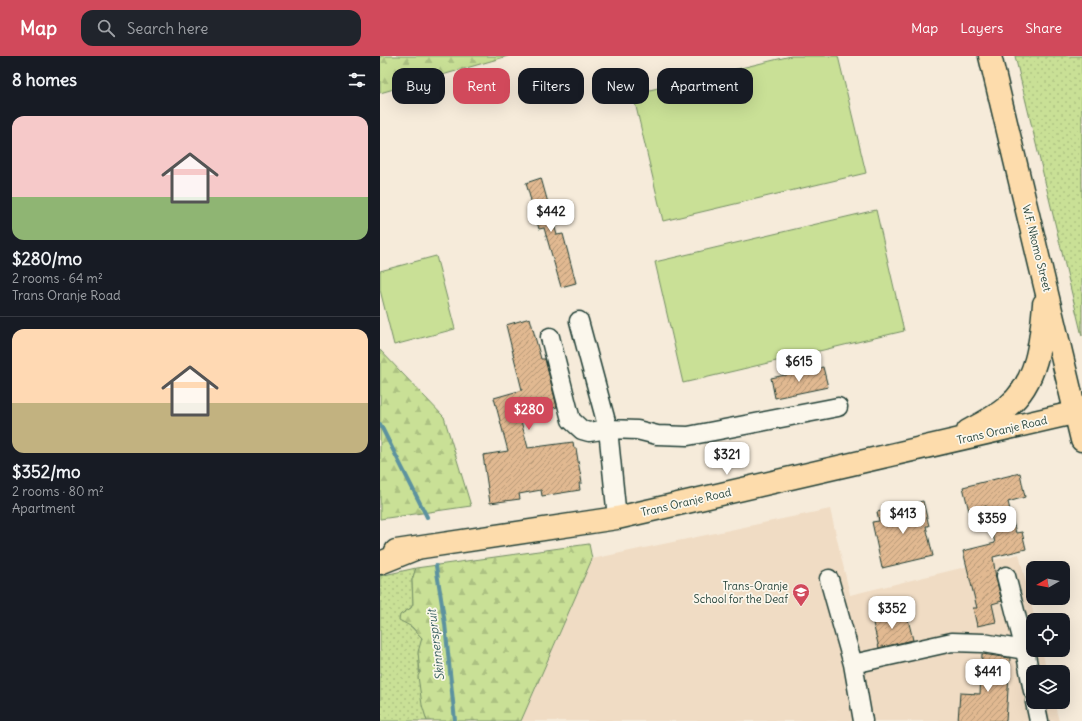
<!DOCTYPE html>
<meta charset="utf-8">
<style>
:root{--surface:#171b24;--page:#20242c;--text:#f1f3f6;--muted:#9ea1a6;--line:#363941;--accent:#d1495b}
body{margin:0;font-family:Delius,sans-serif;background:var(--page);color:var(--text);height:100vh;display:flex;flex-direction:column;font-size:15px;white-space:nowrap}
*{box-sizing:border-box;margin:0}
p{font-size:13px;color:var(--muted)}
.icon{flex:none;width:22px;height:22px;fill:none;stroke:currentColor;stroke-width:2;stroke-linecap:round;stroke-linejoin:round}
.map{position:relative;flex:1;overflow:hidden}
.sheet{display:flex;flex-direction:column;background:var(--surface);width:380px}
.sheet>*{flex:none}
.banner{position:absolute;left:12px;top:12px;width:380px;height:36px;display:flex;gap:8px}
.needle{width:26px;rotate:261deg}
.buttons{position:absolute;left:646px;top:505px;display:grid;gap:8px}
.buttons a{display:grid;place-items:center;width:44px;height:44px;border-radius:8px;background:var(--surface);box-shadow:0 4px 16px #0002;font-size:20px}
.price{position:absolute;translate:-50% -34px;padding:0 9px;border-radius:8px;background:#fff;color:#222;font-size:13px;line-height:26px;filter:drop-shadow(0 1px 2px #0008)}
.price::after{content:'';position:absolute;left:50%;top:24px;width:12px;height:9px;margin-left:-6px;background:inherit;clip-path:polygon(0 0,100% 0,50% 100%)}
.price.selected{background:var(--accent);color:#fff}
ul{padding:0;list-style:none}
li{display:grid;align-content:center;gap:8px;height:212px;padding:0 12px}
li+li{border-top:1px solid var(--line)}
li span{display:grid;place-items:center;height:124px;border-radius:12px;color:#555}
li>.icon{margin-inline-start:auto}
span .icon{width:72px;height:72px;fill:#fffc;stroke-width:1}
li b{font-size:17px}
h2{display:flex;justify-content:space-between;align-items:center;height:48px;padding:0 12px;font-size:17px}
.pill{padding:0 14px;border-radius:12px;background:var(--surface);box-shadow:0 4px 16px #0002;font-size:14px;line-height:36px}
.pill.selected{background:var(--accent);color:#fff}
header{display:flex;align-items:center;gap:24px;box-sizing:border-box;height:56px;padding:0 20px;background:var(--accent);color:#fff}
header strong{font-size:19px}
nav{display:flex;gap:22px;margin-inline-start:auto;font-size:14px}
.search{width:280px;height:36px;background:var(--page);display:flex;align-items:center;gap:10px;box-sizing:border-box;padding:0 14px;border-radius:12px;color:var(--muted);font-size:15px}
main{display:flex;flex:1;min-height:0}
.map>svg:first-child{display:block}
.built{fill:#f0dcc4}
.grass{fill:url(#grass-dots);stroke:#748e65}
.forest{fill:url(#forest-firs);stroke:#748e65}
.pitch{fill:#c9e096;stroke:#748e65}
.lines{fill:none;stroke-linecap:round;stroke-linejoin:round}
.stream{stroke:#5c929f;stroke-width:4}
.building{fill:url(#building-hatch);stroke:#1f3d34}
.minor-casing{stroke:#1f3d34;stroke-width:21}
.major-casing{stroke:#1f3d34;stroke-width:25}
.highway-casing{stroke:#1f3d34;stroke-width:25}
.minor{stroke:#fbf7ec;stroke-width:18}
.major{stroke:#fddcac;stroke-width:22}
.highway{stroke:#fddcac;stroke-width:22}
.labels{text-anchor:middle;stroke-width:3.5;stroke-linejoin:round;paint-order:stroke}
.street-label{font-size:11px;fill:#1f3d34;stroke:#fbf7ec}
.poi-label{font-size:11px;fill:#1f3d34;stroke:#fbf7ec;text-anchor:end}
.water-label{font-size:12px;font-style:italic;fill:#386060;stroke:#fbf7ec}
</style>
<header>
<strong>Map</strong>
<div class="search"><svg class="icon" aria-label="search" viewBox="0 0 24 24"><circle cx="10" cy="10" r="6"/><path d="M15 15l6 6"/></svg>Search here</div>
<nav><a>Map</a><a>Layers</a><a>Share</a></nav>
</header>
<main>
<section class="sheet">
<h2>8 homes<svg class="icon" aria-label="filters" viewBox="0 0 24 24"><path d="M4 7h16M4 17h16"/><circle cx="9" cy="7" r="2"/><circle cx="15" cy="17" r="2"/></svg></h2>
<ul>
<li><span style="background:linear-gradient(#f6c9c9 65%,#8fb573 0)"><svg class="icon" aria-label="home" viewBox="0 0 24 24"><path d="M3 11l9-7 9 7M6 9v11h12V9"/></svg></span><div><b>$280/mo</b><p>2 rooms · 64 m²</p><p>Trans Oranje Road</p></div></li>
<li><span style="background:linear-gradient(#ffd9b3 60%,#c2b280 0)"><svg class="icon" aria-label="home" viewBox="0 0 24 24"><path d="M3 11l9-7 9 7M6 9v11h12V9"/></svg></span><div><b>$352/mo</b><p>2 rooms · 80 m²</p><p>Apartment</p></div></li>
</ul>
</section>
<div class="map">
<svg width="702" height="665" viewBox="0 0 702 665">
<defs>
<pattern id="grass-dots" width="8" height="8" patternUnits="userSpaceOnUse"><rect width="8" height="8" fill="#c9e096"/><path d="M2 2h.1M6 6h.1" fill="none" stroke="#acc182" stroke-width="1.8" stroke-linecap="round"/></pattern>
<pattern id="forest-firs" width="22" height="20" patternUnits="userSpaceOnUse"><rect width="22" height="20" fill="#c9e096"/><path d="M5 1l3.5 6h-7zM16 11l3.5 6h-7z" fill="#acc182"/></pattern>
<pattern id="building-hatch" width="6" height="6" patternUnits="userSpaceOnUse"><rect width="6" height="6" fill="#e1b991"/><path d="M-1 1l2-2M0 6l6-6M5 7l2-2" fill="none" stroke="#b69877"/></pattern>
</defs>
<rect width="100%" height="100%" fill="#f6ebda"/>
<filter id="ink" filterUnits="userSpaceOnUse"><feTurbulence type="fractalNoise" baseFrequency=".025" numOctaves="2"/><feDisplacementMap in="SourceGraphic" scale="8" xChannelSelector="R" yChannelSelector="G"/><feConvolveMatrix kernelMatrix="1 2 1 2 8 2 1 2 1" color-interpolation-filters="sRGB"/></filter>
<g filter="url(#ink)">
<path class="built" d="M 450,453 L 470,539 L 639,498 L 655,564 L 653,564 L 653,594 L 662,594 L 667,616 L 653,616 L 653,646 L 674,646 L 679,665 L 141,665 L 212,503 Z"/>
<path class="grass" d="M 635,0 L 702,0 L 702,280 Z
M 36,512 L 32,524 L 33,548 L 31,552 L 20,559 L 42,582 C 36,606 40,642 47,665 L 0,665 L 0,520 Z"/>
<path class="forest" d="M 0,0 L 128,0 L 0,37 Z
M 0,294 L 64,361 L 91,450 L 0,463 Z
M 209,488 L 212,503 L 141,665 L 47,665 L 42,649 L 38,620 L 40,616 L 38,596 L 42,582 L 32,571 L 19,564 L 20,559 L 31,552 L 33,548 L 32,524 L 36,512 Z"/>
<path class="pitch" d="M 411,0 L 458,0 L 486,117 L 283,165 L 253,38 Z
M 496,154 L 524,275 L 303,327 L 275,206 Z
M 56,200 L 75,273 L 14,289 L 0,234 L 0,215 Z"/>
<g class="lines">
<path class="stream" d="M 0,368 L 47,461
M 56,510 L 65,568 L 75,665"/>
</g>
<path class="building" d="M 161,122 L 177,179 L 183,178 L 196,227 L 181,231 L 164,172 L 159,173 L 146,127 Z
M 150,262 L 161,303 L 165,303 L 177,351 L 140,361 L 148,392 L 193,386 L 194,392 L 196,392 L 198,405 L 202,427 L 199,427 L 200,434 L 162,440 L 161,434 L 139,438 L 140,443 L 110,447 L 103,399 L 128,395 L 114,342 L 142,334 L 126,269 Z
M 443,311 L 448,331 L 395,342 L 391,322 Z
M 640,417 L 645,441 L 628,446 L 636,477 L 642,476 L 646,493 L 613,501 L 616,523 L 622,545 L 612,548 L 616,566 L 597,570 L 593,552 L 597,552 L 583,495 L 615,487 L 606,450 L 589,455 L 583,431 Z
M 543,445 L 549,470 L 546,470 L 553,500 L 502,512 L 492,466 L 499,465 L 497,456 Z
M 526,555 L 533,584 L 499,592 L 492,563 Z
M 602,598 L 630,602 L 626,665 L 578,665 L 580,637 L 600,638 Z"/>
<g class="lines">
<g class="minor-casing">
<path id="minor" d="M 199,265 L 228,373 L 237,462
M 170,281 L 191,364 L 202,374 L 209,376 L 228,373 L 257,374 L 277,379 L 308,380 L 458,351
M 449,523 L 473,608 L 483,665
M 645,594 L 653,635
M 473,608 L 572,586 L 603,587 L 645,594 L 626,520
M 655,646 L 659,665"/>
</g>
<g class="major-casing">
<path id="major" d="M 610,0 L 702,384
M 588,375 C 601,368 615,361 627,351 C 658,326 661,285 664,248
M 16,495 L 237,462 L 702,355"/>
</g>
<g class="highway-casing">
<path id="highway" d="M 0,507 L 35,493"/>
</g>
<use href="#minor" class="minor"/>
<use href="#major" class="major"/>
<use href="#highway" class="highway"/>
</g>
</g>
<defs>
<g id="school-pin" transform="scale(0.9)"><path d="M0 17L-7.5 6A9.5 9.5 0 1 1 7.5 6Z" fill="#d1495b" stroke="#fbf7ec"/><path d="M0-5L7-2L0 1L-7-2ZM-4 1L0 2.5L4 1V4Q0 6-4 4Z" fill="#fff"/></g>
</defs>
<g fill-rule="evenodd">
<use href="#school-pin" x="421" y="536"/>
</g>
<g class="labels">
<g class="street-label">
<text transform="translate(657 192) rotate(76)" y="4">W.F. Nkomo Street</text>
<text transform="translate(622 374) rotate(-13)" y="4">Trans Oranje Road</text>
<text transform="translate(306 446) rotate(-13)" y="4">Trans Oranje Road</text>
</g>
<g class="poi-label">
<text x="408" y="534">Trans-Oranje<tspan x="408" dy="13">School for the Deaf</tspan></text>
</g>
<g class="water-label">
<text transform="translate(56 589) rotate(-97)" y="4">Skinnerspruit</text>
</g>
</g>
</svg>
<div class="buttons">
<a><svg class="needle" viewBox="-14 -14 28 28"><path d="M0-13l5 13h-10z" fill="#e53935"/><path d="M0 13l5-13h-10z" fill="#9ea1a6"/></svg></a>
<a><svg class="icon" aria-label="locate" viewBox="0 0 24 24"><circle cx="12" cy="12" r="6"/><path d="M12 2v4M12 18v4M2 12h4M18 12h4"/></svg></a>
<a><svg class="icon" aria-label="layers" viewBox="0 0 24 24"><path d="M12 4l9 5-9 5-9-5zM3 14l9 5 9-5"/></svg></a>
</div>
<b class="price" style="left:171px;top:177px">$442</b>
<b class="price" style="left:419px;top:327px">$615</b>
<b class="price selected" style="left:149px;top:375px">$280</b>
<b class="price" style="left:347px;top:420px">$321</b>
<b class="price" style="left:523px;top:479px">$413</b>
<b class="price" style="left:612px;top:484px">$359</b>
<b class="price" style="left:512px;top:574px">$352</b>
<b class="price" style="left:608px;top:637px">$441</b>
<div class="banner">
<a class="pill">Buy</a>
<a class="pill selected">Rent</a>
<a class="pill">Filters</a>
<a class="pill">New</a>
<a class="pill">Apartment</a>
</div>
</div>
</main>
